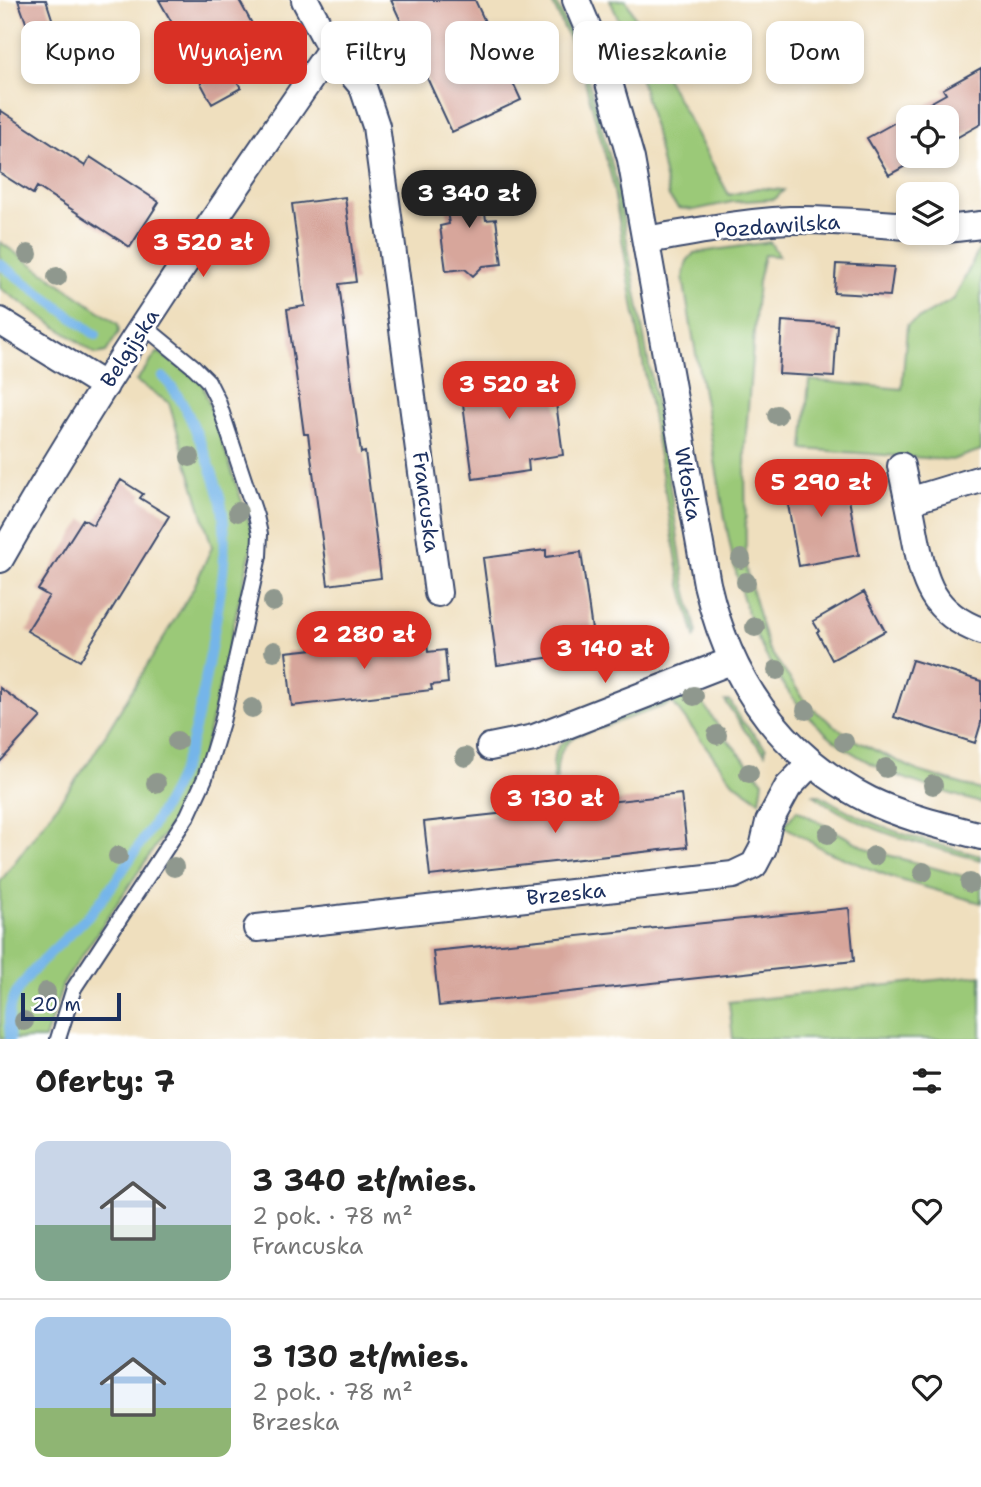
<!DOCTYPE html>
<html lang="pl">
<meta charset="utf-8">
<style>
:root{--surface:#fff;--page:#f2f2f2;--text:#222;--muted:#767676;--line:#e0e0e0;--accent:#d93025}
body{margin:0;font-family:"Shantell Sans",sans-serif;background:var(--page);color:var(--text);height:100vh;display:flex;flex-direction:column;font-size:26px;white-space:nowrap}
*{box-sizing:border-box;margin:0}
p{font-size:23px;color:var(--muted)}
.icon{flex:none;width:38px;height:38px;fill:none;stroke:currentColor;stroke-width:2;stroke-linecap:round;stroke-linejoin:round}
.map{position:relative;height:1039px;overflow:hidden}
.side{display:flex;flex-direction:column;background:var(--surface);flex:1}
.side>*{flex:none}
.hud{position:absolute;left:21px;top:21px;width:940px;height:63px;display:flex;gap:14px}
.controls{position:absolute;left:896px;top:105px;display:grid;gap:14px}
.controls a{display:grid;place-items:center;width:63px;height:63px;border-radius:14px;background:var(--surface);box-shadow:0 4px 10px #0003;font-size:35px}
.scale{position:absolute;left:21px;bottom:18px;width:100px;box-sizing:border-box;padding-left:7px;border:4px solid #1b2f5e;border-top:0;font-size:19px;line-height:24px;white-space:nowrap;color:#1b2f5e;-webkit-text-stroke:5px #fff;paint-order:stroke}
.price{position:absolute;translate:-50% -60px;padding:0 16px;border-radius:24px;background:var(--accent);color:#fff;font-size:23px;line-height:46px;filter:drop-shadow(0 2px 4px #0008)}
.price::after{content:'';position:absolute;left:50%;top:42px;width:21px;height:16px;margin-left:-10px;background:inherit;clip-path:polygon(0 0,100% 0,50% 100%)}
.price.on{background:#222;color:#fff}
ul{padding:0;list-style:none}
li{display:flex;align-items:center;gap:21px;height:175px;padding:0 35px}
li+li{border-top:2px solid var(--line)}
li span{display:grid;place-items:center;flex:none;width:196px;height:140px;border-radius:14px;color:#555}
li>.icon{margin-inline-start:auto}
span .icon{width:84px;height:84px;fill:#fffc;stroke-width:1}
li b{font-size:30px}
h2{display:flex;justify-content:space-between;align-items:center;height:84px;padding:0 35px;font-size:30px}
.chip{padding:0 24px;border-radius:14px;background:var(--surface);box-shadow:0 4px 10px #0003;font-size:24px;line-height:63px}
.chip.on{background:var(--accent);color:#fff}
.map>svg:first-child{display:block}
.green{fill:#9bc978;stroke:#5b7c6b;stroke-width:2}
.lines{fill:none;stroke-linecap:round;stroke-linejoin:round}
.stream{stroke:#75b5e9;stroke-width:10}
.building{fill:#d7a69b}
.service-casing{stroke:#3b496c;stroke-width:18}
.minor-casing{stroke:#3b496c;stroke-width:30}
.service{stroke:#fff;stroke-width:14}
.minor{stroke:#fff;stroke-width:26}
.tree{fill:#8f988e}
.labels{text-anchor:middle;stroke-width:6;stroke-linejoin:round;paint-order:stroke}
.street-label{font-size:21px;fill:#1b2f5e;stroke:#fff}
</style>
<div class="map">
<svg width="981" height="1039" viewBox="0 0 981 1039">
<rect width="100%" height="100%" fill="#fff"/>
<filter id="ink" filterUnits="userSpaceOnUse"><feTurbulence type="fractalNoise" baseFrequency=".0143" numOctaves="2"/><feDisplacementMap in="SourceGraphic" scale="14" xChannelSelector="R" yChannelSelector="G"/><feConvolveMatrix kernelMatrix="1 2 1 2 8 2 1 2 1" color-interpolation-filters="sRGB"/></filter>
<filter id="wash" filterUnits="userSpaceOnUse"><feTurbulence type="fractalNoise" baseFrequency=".00686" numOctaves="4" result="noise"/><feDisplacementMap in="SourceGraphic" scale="28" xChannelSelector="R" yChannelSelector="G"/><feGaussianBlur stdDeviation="1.57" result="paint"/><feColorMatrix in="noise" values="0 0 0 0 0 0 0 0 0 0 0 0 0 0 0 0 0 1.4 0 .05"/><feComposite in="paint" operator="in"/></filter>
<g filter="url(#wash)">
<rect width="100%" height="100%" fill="#efdfbe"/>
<path class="green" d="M 551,0 L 555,0 L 583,61 L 616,179 L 665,456 L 685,584 L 697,633 L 695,637 L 681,585 L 612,180 L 580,63 Z
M 610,0 L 626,0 L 647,41 L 632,51 Z
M 659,64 L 729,195 L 758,188 L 784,190 L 775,199 L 732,202 L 694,210 L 678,208 L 669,197 L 654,128 L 640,76 Z
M 0,242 L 118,324 L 119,332 L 106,352 L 96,354 L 0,288 Z
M 770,242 L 779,256 L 764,255 L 758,281 L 745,447 L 746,569 L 768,648 L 809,706 L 854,740 L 918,771 L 981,790 L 981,803 C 927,787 871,772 827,734 C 741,658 733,561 714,455 C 704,396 692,336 683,277 L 687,261 L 694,253 Z
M 981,246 L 981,450 L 952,460 L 803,449 L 809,380 L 902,389 L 907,325 L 954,299 Z
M 158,352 L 202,383 L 254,537 L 196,786 L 63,984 L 45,1039 L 0,1039 L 0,882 L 89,762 L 193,589 L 212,547 L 169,403 L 136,381 Z
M 695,691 L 726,738 L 763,781 L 760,801 L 733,782 L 673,703 L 575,736 C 559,748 556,760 557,780 L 554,780 C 550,751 557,743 582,729 Z
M 725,701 L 730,701 L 741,720 L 766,748 L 765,753 L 745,731 Z
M 814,795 L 820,795 C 874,829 921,840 981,856 L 981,860 C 923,845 863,832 814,795 Z
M 797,810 L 870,850 L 981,881 L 981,903 L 896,879 L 826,851 L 784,826 Z
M 981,975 L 981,1039 L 733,1039 L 729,1002 Z"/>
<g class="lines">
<path class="stream" d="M 0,264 L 96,335
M 10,1039 C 9,1025 7,1010 14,997 C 31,967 61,944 85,919 C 103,901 119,876 133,855 C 151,828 171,798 183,767 C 196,733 202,696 209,659 C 218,608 231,553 221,501 C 216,481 208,460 200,441 C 190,417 181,396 163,377"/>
</g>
<g id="blocks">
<path class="building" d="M 18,0 L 46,0 L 57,34 L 33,42 Z
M 159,0 L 239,0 L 267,51 L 247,62 L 252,73 L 237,81 L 241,88 L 212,104 L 197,76 L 201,74 Z
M 391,0 L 475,0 L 521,100 L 452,132 Z
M 981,68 L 981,124 L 947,143 L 947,117 L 908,117 L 908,156 L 924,156 L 889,175 L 867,138 L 946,94 L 943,89 Z
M 0,110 L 85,166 L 90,157 L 159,202 L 130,247 L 37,187 L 33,194 L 0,173 Z
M 480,181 L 486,220 L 496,219 L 502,264 L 483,266 L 473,276 L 465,269 L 446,271 L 440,226 L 449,224 L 443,185 Z
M 345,197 L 356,282 L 339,284 L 361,453 L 365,452 L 381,578 L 328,585 L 308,434 L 304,434 L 287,309 L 305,306 L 292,204 Z
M 836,264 L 894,267 L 890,296 L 834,293 Z
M 782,321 L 837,325 L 834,377 L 779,374 Z
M 515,366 L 517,378 L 552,373 L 563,455 L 528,460 L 529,471 L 473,479 L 459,374 Z
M 844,471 L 859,555 L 799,566 L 784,482 Z
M 121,480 L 143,494 L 140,498 L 169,516 L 80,661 L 27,631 L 49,596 L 38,590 L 83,519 L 93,525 Z
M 546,550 L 546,557 L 581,552 L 594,644 L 559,649 L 560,656 L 497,665 L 483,558 Z
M 864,592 L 885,631 L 832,660 L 817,632 L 819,631 L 813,621 Z
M 426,637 L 428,652 L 445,650 L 448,683 L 431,685 L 432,690 L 292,706 L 286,652 Z
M 912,660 L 981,681 L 981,723 L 975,743 L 894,717 Z
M 0,688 L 41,717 L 0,762 Z
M 681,794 L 687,847 L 430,876 L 424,822 Z
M 849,908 L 854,961 L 439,1006 L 433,951 Z"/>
</g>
</g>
<g filter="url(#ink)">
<use href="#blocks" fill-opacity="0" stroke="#3b496c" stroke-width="2"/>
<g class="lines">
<g class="service-casing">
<path id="service" d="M 58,1039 L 74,988 L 188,815 L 205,778 L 222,722 L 259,556 L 260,534 L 256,516 L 218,401 L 208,381 L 194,367 L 144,326"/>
</g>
<g class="minor-casing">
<path id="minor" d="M 576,0 L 605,69 L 631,159 L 707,584 C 729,679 780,755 869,800 C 904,817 944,826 981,836
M 331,49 L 363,87 L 376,126 L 438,593
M 947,229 L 981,225
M 646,240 C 694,232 741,222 790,220 C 830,219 869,223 908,226
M 0,321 L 105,386
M 901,466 C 906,489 911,512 915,535 C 924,583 932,613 981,631
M 909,501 L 981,479
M 0,559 C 100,383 216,215 331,49 L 305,0
M 490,747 L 534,738 L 731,661
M 257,928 L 733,875 L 754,865 L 763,848 L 769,822 L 788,787 L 811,763"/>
</g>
<use href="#service" class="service"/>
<use href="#minor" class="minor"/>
</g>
<g class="tree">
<circle cx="28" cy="254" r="10"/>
<circle cx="57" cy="277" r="10"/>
<circle cx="777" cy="415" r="10"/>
<circle cx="190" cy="457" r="10"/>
<circle cx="238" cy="512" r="10"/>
<circle cx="741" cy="559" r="10"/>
<circle cx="746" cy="582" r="10"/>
<circle cx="273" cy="602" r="10"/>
<circle cx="755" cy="627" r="10"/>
<circle cx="274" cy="651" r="10"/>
<circle cx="777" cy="670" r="10"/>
<circle cx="694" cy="696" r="10"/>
<circle cx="252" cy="708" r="10"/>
<circle cx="806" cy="710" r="10"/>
<circle cx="717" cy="735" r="10"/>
<circle cx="177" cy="741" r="10"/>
<circle cx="844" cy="742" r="10"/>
<circle cx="465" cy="757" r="10"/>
<circle cx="886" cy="768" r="10"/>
<circle cx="749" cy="773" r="10"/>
<circle cx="156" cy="783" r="10"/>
<circle cx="933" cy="785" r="10"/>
<circle cx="828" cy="834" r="10"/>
<circle cx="118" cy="856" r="10"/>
<circle cx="874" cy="856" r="10"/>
<circle cx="174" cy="867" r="10"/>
<circle cx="923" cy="872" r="10"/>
<circle cx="970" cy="883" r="10"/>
<circle cx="46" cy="992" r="10"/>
<circle cx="24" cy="1021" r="10"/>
</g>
</g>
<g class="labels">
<g class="street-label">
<text transform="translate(777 226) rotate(-4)" y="7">Pozdawilska</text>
<text transform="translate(130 348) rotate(-57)" y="7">Belgijska</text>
<text transform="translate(688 484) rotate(80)" y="7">Włoska</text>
<text transform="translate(426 502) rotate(83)" y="7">Francuska</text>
<text transform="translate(566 894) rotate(-6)" y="7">Brzeska</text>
</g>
</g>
</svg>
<div class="controls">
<a><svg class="icon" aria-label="locate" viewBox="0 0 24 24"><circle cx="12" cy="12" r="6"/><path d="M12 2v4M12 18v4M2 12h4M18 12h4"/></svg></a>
<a><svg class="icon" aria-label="layers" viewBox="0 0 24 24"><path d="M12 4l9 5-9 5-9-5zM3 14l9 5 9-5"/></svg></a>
</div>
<div class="scale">20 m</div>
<b class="price on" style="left:469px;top:230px">3 340 zł</b>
<b class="price" style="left:203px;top:279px">3 520 zł</b>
<b class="price" style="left:509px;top:421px">3 520 zł</b>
<b class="price" style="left:821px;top:519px">5 290 zł</b>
<b class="price" style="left:364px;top:671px">2 280 zł</b>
<b class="price" style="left:605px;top:685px">3 140 zł</b>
<b class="price" style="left:555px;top:835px">3 130 zł</b>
<div class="hud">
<a class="chip">Kupno</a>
<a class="chip on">Wynajem</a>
<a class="chip">Filtry</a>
<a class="chip">Nowe</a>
<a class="chip">Mieszkanie</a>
<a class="chip">Dom</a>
</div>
</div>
<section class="side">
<h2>Oferty: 7<svg class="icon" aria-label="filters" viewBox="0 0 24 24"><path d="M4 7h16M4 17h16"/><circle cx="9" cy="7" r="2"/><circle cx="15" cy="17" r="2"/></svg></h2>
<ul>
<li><span style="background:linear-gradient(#c9d6e8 60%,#7fa58c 0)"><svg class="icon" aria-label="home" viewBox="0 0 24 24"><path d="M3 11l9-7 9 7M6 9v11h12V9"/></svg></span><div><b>3 340 zł/mies.</b><p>2 pok. · 78 m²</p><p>Francuska</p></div><svg class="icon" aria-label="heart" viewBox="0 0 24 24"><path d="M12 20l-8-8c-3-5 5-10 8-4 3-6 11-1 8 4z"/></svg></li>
<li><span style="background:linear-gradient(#a9c7e8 65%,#8fb573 0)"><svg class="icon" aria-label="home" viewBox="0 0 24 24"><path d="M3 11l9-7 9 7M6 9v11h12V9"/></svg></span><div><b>3 130 zł/mies.</b><p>2 pok. · 78 m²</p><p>Brzeska</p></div><svg class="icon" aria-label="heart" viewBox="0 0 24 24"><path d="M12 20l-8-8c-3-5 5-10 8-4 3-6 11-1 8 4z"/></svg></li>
</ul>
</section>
